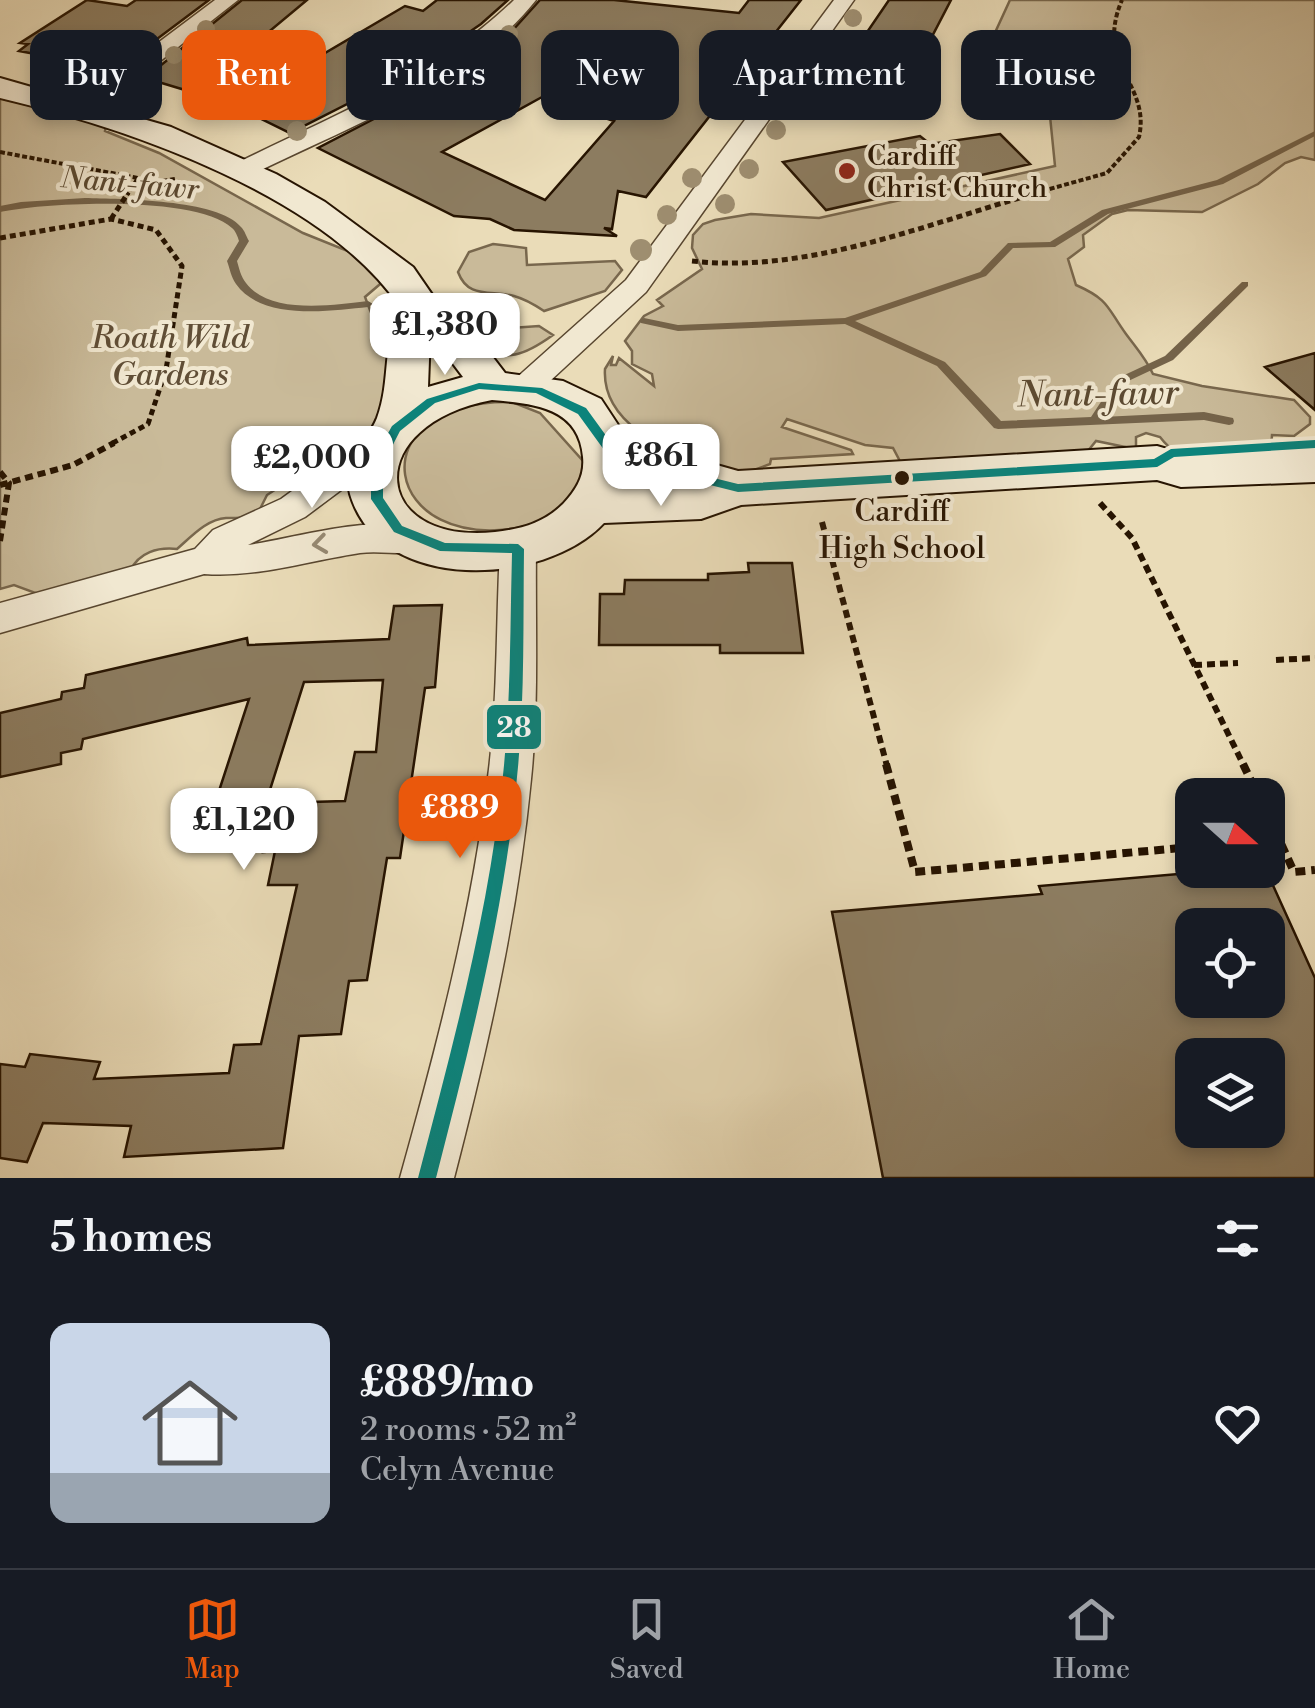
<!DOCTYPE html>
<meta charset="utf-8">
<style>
:root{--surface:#171b24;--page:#20242c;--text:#f1f3f6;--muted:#9ea1a6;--line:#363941;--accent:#ea580c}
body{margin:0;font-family:"Libre Bodoni",serif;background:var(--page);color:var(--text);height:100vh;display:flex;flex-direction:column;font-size:38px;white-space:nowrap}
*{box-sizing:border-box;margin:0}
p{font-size:32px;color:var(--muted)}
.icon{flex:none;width:55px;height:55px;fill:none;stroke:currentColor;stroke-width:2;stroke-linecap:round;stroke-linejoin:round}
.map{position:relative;height:1178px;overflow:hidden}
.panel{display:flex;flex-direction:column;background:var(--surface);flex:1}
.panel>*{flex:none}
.top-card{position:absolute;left:30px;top:30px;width:1255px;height:90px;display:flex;gap:20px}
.needle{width:65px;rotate:111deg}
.fabs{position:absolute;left:1175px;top:778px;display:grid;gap:20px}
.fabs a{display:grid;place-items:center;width:110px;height:110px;border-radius:20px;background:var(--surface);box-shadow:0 5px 15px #0003;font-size:50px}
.price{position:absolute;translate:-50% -85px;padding:0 22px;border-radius:20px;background:#fff;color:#222;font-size:32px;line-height:65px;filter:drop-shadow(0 2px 5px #0008)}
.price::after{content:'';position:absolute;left:50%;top:60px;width:30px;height:22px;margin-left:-15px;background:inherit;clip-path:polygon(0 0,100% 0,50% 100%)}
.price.on{background:var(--accent);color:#fff}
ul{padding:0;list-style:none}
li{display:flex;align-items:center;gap:30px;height:250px;padding:0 50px}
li+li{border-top:2px solid var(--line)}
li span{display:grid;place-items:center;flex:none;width:280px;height:200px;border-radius:20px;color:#555}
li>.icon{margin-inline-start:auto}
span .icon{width:120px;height:120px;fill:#fffc;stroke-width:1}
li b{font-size:42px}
h2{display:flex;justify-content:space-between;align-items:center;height:120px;padding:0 50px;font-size:42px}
.tag{padding:0 35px;border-radius:20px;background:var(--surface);box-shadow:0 5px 15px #0003;font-size:35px;line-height:90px}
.tag.on{background:var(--accent);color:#fff}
.tab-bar{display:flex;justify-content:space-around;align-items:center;height:140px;border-top:2px solid var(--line);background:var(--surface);font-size:28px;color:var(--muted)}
.tab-bar a{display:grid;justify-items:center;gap:5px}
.tab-bar .on{color:var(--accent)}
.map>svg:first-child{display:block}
.green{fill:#c9ba99;stroke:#78674d;stroke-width:2.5}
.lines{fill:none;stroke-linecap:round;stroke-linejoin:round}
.stream{fill:#74634a;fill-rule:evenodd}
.building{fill:#8c7c60;stroke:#271401;stroke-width:2.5;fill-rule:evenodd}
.street-casing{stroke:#58462f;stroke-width:3}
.secondary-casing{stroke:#271401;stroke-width:4}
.path-far3{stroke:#271401;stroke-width:4;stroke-dasharray:5 2.5;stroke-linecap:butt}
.path-far2{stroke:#271401;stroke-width:5;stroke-dasharray:6 4;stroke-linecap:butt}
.path-far1{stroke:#271401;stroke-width:6;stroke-dasharray:8 5;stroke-linecap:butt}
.path{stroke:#271401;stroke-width:8;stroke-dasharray:10 6;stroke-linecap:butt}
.street{fill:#f1e8d1;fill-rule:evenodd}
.secondary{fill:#f1e8d1;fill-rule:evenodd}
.bus-1-casing{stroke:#f1e8d1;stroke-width:8}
.bus-1{fill:#0c837b;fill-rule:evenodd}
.tree{fill:#9e8e70}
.oneway{stroke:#968973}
.poi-dot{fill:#8f2418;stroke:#f1e8d1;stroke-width:4}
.bus-dot{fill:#271401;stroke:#f1e8d1;stroke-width:4}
.labels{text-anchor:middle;stroke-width:8;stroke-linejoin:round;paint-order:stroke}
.far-poi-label{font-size:28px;fill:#271401;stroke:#f1e8d1;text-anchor:start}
.far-water-label{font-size:30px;font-style:italic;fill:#5b4931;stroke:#f1e8d1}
.bus-label{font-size:30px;fill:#271401;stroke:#f1e8d1}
.park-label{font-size:32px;font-style:italic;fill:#604e36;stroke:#f1e8d1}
.water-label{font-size:35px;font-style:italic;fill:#5b4931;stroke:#f1e8d1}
.line-badge{stroke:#f1e8d1;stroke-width:4}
.badge-label{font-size:28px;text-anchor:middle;font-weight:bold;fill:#fff}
</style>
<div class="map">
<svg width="1315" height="1178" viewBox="0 0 1315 1178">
<rect width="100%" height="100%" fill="#eadcb8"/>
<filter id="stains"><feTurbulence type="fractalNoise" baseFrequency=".002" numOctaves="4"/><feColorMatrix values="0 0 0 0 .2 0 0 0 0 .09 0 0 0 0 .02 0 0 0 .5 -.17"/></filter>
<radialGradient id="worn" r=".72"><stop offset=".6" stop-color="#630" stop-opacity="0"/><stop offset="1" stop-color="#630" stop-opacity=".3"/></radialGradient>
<path class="green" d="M 1010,0 L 1315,0 L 1315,160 L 1301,157 L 1285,163 L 1258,184 L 1202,212 L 1128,210 L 1112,214 L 1083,235 L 1084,247 L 1068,259 L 1076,285 C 1110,300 1107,308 1126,334 C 1137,349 1145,357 1153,374 L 1202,386 L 1294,400 L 1310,417 L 1310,424 L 1294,436 L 1272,435 L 1271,450 L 1233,452 L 1210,445 L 1197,447 L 1197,455 C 1179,456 1170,450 1160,437 L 1146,433 L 1136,437 L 1136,447 L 1130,448 L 1096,441 L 1087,452 L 902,465 L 893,448 L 865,445 L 787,419 L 782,427 L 851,450 L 853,454 L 771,459 L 770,464 L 733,478 C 686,456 601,432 605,369 L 613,356 L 611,365 L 616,365 L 619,358 L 654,386 L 652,374 L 632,364 L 632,351 L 625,341 L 644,316 L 663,306 L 657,300 L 702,269 L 692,248 L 693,235 L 703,224 L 715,220 L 751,214 L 819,218 L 1055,166 L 1050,116 L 964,100 Z
M 0,98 L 106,125 L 105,131 L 159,153 L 303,233 L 370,260 L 386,279 L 365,297 L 373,318 L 416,341 L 393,424 L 354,446 L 331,453 L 267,495 L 258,513 C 246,518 239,518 226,518 C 207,519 191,537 177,549 C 158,547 139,552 130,571 L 38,594 L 14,585 L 0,589 Z
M 493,244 L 526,248 L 527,265 L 615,261 L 622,270 L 605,291 L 544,311 C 535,305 525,299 514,296 C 490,290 468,299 458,272 L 469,252 Z
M 539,326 L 553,335 C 528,353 502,367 478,341 L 511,328 Z
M 512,402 L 540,413 L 583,461 L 587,473 L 578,505 C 562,512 544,522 527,526 C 381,558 353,399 512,402 Z"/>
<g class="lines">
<path class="stream" d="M 1315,131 L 1315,136 L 1223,184 L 1108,214 L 1055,247 L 1013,248 L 986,276 L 855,321 L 945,362 L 1001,421 L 1091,417 L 1116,379 L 1165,356 L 1242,282 L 1248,282 L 1248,286 L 1173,360 L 1124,383 L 1102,417 L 1204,412 L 1233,418 L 1234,421 L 1233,424 L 1229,425 L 1204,420 L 998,429 L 994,428 L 937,366 L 845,324 L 678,331 L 641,323 L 639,321 L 644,318 L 678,325 L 845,318 L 980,272 L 1008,243 L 1050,242 L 1102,210 L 1217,180 Z
M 85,198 C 120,199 218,199 241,227 C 245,231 246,236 249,241 L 237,261 C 239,268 241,277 246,283 C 270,315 333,305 368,301 L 373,304 L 368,307 C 330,311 262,321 236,284 C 231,277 230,269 227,261 L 239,241 C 238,237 235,230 232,228 C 197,195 46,202 0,212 L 0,206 L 21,202 Z"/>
</g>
<path class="building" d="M 87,0 L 127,6 L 136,0 L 209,0 L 117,69 L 19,51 L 28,44 L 20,43 Z
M 242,0 L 307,0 L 195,93 L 145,78 Z
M 437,0 L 508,0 L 481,24 L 414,70 L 290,133 L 235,106 L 405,6 L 423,11 Z
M 540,0 L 614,0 L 739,13 L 749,0 L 801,0 L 646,197 L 618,191 L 612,229 L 604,228 L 617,236 L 514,230 L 490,219 L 454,216 L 318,148 L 443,83 L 511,32 ZM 542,97 L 614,121 L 545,200 L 442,152 Z
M 889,0 L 951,0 L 914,71 L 848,60 Z
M 1000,134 L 1030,164 L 826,210 L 783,162 L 920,136 L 930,144 Z
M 1315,353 L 1315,410 L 1265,367 Z
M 748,563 L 792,563 L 803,653 L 720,653 L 720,645 L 599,645 L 600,594 L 624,594 L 625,580 L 708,580 L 708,574 L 749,572 Z
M 442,605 L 435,687 L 425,688 L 400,858 L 387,858 L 367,980 L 349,981 L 341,1034 L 299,1036 L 283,1148 L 124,1157 L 131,1126 L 43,1123 L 27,1162 L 0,1158 L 0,1064 L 25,1067 L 30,1054 L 100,1062 L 94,1079 L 229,1073 L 234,1045 L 261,1044 L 297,885 L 268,885 L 275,851 L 263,852 L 275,803 L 345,801 L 355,752 L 376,752 L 383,680 L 304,682 L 269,793 L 218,794 L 249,699 L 83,739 L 81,749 L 61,753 L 61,764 L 0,777 L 0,713 L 61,699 L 62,692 L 84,688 L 86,675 L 247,638 L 248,645 L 389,639 L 394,606 Z
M 1225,870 L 1266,870 L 1315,978 L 1315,1178 L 883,1178 L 832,912 L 1042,894 L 1039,886 ZM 1192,925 L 1268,925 L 1268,1000 L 1192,1000 ZM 1192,1055 L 1268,1055 L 1268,1130 L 1192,1130 Z"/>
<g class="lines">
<g class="street-casing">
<path id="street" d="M 215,0 L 238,0 L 94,113 L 78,113 L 74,108 L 78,103 Z
M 514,0 L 536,0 C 471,83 341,130 249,176 L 240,179 L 227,171 L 231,166 C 329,117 435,77 514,0 Z
M 834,0 L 854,0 L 646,292 L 536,394 L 525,397 L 514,394 L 509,387 L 514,380 L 626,280 Z
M 384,430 L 396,433 L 401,441 L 396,449 L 305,517 L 248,545 C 305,536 374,513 430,530 L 435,540 L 430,550 C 407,557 383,550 360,553 C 308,561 256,578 204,574 L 0,633 L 0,603 L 195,549 L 213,530 L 281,499 L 372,433 Z
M 518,535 L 531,539 L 536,549 C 535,626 539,703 531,779 C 518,914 488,1047 454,1178 L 400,1178 C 437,1046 472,913 488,777 C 498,701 496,625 500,549 L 505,539 Z"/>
</g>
<g class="secondary-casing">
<path id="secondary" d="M 0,78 L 171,127 L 276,174 L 325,202 L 413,267 L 433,296 L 462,317 L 505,373 L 563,381 L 601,399 L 628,440 L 738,471 L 1157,446 L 1181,453 L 1315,448 L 1315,482 L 1181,487 L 1157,480 L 741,505 L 701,519 L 604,523 C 544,587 379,594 350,494 C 341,460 366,445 377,418 C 391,381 382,342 400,307 C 324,195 128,128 0,98 ZM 430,333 L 463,377 L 428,387 ZM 492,400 C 533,404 579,407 583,457 C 585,476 576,490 563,504 C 544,523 521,529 495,532 C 370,545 360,425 492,400 ZM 629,476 L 633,478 L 660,485 L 625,487 Z"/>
</g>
<path class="path-far3" d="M 0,152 L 138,178 L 127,195
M 133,186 L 175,179
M 1028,195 L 1107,173 L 1139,137 C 1151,83 1094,65 1122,0"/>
<path class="path-far2" d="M 111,219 L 128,193
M 0,238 L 111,219 L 156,230 L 182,266 L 166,370 L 148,424 L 109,445
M 692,261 C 808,274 926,224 1037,193"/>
<path class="path-far1" d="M 0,472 L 9,483 L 0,541
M 0,485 L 73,465 L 114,443
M 1100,503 L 1132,538 L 1244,766
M 822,522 L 887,766
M 1276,660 L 1315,658
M 1194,665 L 1238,663"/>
<path class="path" d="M 886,764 L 915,872 L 1192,847
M 1243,764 L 1258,795
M 1268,815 L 1294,872 L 1315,870
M 1268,840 L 1278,839"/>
<use href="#street" class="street"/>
<use href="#secondary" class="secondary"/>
<g class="bus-1-casing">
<path id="bus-1" d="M 479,383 L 542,388 L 586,408 L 615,448 L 653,463 L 738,484 L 1154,459 L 1171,449 L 1315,440 L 1315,448 L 1174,457 L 1157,467 L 738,492 L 646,469 L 607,454 L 578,414 L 536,393 L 479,389 L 435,403 L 400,431 L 383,464 L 383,498 L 402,526 L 445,543 L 518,544 L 524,549 C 523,625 525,701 517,777 C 504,913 470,1046 436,1178 L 418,1178 C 453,1045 489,912 503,775 C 511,701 510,627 512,553 L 440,551 L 394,532 L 371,499 L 371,464 L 392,426 L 427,399 Z"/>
</g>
<use href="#bus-1" class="bus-1"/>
</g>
<g class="tree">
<circle cx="853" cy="18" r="9"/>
<circle cx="206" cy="29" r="9"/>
<circle cx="509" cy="34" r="9"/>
<circle cx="789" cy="45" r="9"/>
<circle cx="452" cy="47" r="9"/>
<circle cx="174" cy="55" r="9"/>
<circle cx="821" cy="63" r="9"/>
<circle cx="400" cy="76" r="9"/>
<circle cx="143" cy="79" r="9"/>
<circle cx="98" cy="85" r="9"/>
<circle cx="799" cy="95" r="9"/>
<circle cx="745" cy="102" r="9"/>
<circle cx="776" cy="130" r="10"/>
<circle cx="297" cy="131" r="10"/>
<circle cx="749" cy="169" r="10"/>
<circle cx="692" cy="178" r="10"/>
<circle cx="725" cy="204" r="10"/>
<circle cx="667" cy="215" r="10"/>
<circle cx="641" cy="250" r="11"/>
</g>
<defs><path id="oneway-chevron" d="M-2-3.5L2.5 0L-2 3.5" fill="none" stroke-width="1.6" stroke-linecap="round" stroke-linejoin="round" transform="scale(2.5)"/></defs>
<use class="oneway" href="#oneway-chevron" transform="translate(320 544) rotate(172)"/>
<circle class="poi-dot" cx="847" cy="171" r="10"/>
<circle class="bus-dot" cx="902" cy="478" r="9"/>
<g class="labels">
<g class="far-poi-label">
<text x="867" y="165">Cardiff<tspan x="867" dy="32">Christ Church</tspan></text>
</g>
<g class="far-water-label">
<text transform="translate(130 183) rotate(5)" y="10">Nant-fawr</text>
</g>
<g class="bus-label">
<text x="902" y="521">Cardiff<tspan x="902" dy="37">High School</tspan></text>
</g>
<g class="park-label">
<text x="170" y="348">Roath Wild<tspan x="170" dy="37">Gardens</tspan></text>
</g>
<g class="water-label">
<text transform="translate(1098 393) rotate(-1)" y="12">Nant-fawr</text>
</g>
</g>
<rect class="line-badge" x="485" y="703" width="58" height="48" rx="10" fill="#0c837b"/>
<g class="badge-label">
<text x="514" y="737">28</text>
</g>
<rect width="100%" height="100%" filter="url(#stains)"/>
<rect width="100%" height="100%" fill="url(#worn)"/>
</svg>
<div class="fabs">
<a><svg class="needle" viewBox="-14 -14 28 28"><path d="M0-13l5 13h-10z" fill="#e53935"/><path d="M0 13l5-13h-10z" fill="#9ea1a6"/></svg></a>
<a><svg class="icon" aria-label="locate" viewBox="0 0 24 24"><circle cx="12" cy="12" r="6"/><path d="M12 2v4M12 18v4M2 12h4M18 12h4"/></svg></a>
<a><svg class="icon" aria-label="layers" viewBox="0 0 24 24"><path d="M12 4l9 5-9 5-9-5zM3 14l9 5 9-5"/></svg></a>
</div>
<b class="price" style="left:445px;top:378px">£1,380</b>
<b class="price" style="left:661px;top:509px">£861</b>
<b class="price" style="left:312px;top:511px">£2,000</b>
<b class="price on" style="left:460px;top:861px">£889</b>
<b class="price" style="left:244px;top:873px">£1,120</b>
<div class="top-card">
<a class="tag">Buy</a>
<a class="tag on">Rent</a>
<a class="tag">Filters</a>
<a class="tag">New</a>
<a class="tag">Apartment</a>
<a class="tag">House</a>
</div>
</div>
<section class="panel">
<h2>5 homes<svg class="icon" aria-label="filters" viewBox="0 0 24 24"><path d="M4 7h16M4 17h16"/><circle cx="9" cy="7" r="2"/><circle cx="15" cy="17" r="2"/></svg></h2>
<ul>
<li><span style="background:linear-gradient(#c9d6e8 75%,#9aa5b1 0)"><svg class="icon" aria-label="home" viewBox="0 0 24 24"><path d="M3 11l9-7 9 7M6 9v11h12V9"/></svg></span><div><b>£889/mo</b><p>2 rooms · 52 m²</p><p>Celyn Avenue</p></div><svg class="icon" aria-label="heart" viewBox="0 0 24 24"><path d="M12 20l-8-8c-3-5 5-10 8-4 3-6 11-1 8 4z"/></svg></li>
</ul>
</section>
<nav class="tab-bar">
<a class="on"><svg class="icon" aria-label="map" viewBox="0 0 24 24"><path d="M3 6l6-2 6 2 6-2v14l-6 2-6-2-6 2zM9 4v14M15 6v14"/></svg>Map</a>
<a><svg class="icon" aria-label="saved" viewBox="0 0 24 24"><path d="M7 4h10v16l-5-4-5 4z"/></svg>Saved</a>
<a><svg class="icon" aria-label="home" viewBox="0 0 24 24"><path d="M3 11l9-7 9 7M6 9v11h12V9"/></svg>Home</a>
</nav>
